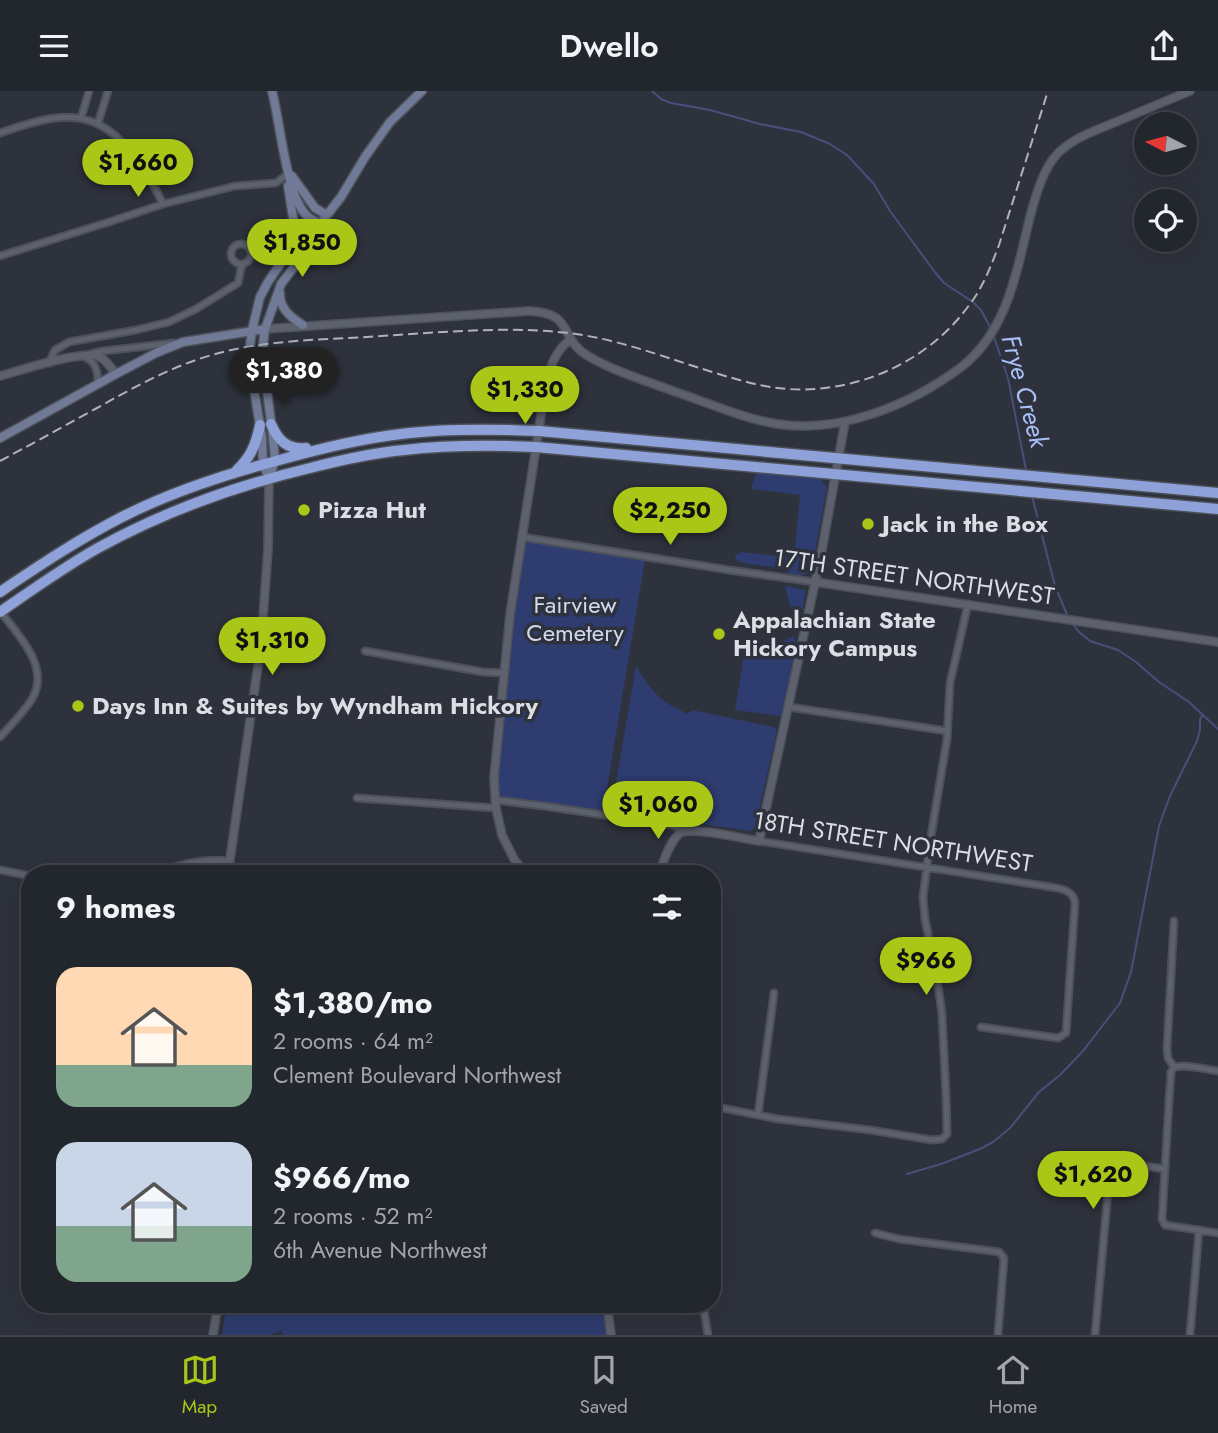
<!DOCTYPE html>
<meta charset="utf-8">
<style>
:root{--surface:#22262d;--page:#2a2e35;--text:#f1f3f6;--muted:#a2a5aa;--line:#3f4349;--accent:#aac718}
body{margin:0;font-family:Jost,sans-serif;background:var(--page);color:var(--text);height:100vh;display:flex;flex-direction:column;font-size:26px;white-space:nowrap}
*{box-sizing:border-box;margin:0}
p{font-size:23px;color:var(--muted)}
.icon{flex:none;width:38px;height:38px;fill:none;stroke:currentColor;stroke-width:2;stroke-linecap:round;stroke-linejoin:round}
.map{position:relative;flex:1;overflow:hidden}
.drawer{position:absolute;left:21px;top:774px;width:700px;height:448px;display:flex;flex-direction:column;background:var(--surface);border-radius:28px;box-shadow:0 7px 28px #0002,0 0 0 2px var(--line)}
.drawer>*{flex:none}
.needle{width:46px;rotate:276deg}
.controls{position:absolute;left:1134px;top:21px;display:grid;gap:14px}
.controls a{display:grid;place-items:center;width:63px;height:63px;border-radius:50%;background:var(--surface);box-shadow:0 7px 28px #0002,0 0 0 2px var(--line);font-size:35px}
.price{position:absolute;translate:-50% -60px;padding:0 16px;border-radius:24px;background:var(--accent);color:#111;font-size:23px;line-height:46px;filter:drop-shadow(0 2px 4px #0008)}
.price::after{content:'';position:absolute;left:50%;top:42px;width:21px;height:16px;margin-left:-10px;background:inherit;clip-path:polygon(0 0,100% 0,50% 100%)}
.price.selected{background:#222;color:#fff}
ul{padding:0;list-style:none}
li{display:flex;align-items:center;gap:21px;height:175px;padding:0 35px}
li span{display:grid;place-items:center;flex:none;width:196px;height:140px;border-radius:21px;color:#555}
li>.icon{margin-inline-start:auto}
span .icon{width:84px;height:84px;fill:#fffc;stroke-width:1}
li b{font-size:30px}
h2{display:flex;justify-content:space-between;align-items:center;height:84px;padding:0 35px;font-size:30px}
header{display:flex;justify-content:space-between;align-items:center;height:91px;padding:0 35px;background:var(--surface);font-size:32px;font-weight:600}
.menu{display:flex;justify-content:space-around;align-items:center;height:98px;border-top:2px solid var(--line);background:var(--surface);font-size:19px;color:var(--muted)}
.menu a{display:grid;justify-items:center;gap:4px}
.menu .selected{color:var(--accent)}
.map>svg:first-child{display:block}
.green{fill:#2e3c6f}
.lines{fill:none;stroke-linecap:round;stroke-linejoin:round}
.stream{stroke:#494e7b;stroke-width:2}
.minor-casing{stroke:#4d5159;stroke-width:9}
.tertiary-casing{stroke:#4d5159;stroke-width:10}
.secondary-casing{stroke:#4d5159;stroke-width:11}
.trunk-casing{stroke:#4d5159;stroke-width:13}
.minor{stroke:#5d616d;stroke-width:5}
.tertiary{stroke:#5d616d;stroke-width:7}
.secondary{stroke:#707995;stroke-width:8}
.trunk{stroke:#8ea1d8;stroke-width:10}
.rail{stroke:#b0b3ba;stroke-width:2;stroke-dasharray:10 5;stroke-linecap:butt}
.poi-dot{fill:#aac718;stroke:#2e323c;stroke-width:2.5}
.labels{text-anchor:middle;stroke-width:7;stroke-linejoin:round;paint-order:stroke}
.poi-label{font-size:24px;font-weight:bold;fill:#dbdee4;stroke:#2e323c;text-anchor:start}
.street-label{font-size:24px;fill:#dbdee4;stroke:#2e323c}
.park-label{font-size:24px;fill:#d2d9ed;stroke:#2e323c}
.water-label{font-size:26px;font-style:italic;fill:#a9bdf6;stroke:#2e323c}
</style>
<header><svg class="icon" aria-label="menu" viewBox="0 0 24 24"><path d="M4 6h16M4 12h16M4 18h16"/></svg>Dwello<svg class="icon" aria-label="share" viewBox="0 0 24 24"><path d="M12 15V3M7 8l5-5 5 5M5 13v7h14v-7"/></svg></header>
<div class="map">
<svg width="1218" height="1244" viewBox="0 0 1218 1244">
<rect width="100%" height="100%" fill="#2e323c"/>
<path class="green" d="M 756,381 L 821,388 L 827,397 L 812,477 C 806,487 798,484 789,483 L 785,478 L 742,472 L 741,470 L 735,469 L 736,464 L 742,461 L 794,467 L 800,404 L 751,398 Z
M 525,450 L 645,469 L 603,722 L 498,707 C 499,621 512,535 525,450 Z
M 785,495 L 806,499 L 800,533 L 795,535 Z
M 793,545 L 797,553 L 781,625 L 735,619 L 746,551 L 778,553 Z
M 636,575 C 652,601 660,610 688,623 L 692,619 L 774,636 L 777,641 L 755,736 L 750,740 L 611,720 Z
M 227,1213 L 239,1213 L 241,1216 L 245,1214 L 249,1220 L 261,1213 L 603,1213 L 607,1244 L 283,1244 L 281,1239 L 271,1244 L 222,1244 Z"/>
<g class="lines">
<path class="stream" d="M 652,0 L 661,8 L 671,12 L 710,19 L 760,33 L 801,41 L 830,53 L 847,64 L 874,93 L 890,120 L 934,180 L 944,192 L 973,211 L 981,219 L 991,238
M 993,243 L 1008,287 L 1026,379
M 1032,405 L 1055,495 L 1068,526
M 1071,531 L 1079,541 L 1090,550 L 1118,559 L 1136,571 L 1159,591 L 1189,611 L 1218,638
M 907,1083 L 941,1073 L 980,1058 L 993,1051 L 1010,1037 L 1039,1001 L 1060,984 L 1083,960 L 1120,912 L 1131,881 L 1159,735 L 1170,705 L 1197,650 L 1200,639 L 1200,628 L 1202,625"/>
<g class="minor-casing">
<path id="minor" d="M 81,27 L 89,0
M 98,32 L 108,0
M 0,42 C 60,21 98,13 138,71 C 148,84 156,98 163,113
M231 163a10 10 0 1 1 20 0a10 10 0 1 1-20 0Z
M 0,165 L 109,131 L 163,113 L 235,95 L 276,92 L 289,82
M 90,263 L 103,260 L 174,252
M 84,266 C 96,270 98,281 98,292
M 49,272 L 55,259 L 69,251 L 136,239 L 169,231 L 196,218 L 238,192 L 242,173
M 522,446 L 729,479 L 815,491
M 0,520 C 18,544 51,576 32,608 C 24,621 11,634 0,646
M 365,560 L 483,581 L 504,582
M 789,616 L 947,640
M 357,707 L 496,717
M 495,709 L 544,715 L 672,734 L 684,740
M 759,750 L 1051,796 C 1062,798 1073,799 1075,812 L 1066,942 L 1058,947 L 981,936
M 0,779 L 30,785
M 158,782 C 182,772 204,767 230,770
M 1174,976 L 1171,981 L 1169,1010 L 1162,1128 L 1165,1134 L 1218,1142
M 1174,976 L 1168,967 L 1167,957 L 1174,830
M 1174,976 C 1187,973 1204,978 1218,980
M 712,1015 L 778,1028 L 870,1039 L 932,1049 L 942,1048 L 947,1043 L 946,1004 L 942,923 L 937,887 L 925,828 L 923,806 L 930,751 L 947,648 L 950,592 L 968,513
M 758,1024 L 774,902
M 875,1142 L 899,1148 L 999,1161 L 1004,1167 L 998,1244
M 703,1213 L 708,1244
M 1095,1244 L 1110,1078 L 1113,1073 L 1117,1071 L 1165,1078
M 1190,1244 L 1199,1139"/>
</g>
<g class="tertiary-casing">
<path id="tertiary" d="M 265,238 L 529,220 C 575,222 558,247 588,265 C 615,281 647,290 676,301 C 708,312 745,328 777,333 C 840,343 910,314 960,277 C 1009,240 1017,177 1031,122 C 1036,104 1042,83 1053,68 C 1062,56 1074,49 1087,43 L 1190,0
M 0,285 C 19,280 83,258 100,266 C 106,269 112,278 116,283
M 815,491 L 1218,551
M 228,782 L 261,554 L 268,458 L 269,387
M 525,782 L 514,768 L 502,744 L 496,717 L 494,687 L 510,524 L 546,292 C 550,275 556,259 571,248
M 659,782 C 664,770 669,752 679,743 C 690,734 743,748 759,750 L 821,464 L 845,331
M 607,1213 L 611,1244
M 213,1244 L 218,1213"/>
</g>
<g class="secondary-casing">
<path id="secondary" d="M 272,0 C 280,30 286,103 306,124 C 309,128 315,130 320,133
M 292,85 L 315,117 L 327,124
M 288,95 L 297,152
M 280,202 C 279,217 291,227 303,234
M 0,347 L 116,283 L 156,262 L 183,251 L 265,238
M 269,387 L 263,373 L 262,347 L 251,280 L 250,255 L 252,239 L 260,206 L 268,191 L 285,166 L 305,143 L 320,133 L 341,106 L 365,66 L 390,31 L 422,0
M 269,387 L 275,370 L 273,346 L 263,270 L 263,253 L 265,238 L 281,193 L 314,150 L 320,133"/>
</g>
<g class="trunk-casing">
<path id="trunk" d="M 271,333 C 278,349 287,359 306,357
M 237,379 C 251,366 256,353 260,334
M 0,501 C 40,474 79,448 122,426 C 171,401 223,384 276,370 C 318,358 358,348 401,343 C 446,337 493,338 539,340 L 1218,402
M 0,521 C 32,499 64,476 98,457 C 165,420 235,395 310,377 C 341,369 372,362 404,359 C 448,354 492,354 536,356 L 1218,418"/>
</g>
<use href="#minor" class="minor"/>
<use href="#tertiary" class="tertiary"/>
<use href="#secondary" class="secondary"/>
<use href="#trunk" class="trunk"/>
<path class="rail" d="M 0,370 C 32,353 64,335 97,317 C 152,286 197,262 260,254 C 300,248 341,248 381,245 C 444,241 507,235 569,242 C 633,250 692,278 755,293 C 834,312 922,280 970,213 C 983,196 991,175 999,154 L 1048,0"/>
</g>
<g class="poi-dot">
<circle cx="304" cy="419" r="7"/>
<circle cx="868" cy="433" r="7"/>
<circle cx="719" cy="543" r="7"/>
<circle cx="78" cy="615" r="7"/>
</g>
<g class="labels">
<g class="poi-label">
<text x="318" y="427">Pizza Hut</text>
<text x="882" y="441">Jack in the Box</text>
<text x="733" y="537">Appalachian State<tspan x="733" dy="28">Hickory Campus</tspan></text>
<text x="92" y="623">Days Inn &amp; Suites by Wyndham Hickory</text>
</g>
<g class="street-label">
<text transform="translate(914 486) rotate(8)" y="8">17TH STREET NORTHWEST</text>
<text transform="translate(893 751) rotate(9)" y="8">18TH STREET NORTHWEST</text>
</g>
<g class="park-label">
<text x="575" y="522">Fairview<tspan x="575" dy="28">Cemetery</tspan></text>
</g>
<g class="water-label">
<text transform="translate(1025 300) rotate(75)" y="9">Frye Creek</text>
</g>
</g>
</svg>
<div class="controls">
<a><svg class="needle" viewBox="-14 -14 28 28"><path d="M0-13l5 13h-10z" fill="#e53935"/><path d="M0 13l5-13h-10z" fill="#a2a5aa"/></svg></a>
<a><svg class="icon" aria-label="locate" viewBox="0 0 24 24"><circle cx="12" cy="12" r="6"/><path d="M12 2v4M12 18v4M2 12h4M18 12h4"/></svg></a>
</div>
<b class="price" style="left:138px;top:108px">$1,660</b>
<b class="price" style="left:302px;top:188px">$1,850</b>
<b class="price selected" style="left:284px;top:316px">$1,380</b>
<b class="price" style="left:525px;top:335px">$1,330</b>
<b class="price" style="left:670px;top:456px">$2,250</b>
<b class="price" style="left:272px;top:586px">$1,310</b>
<b class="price" style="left:658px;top:750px">$1,060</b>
<b class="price" style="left:926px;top:906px">$966</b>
<b class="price" style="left:1093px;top:1120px">$1,620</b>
<section class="drawer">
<h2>9 homes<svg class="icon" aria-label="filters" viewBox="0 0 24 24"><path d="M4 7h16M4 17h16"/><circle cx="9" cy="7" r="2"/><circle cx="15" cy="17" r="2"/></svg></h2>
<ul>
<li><span style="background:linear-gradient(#ffd9b3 70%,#7fa58c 0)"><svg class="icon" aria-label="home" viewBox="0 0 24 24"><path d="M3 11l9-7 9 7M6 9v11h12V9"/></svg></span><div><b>$1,380/mo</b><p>2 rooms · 64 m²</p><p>Clement Boulevard Northwest</p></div></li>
<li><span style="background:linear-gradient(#c9d6e8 60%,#7fa58c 0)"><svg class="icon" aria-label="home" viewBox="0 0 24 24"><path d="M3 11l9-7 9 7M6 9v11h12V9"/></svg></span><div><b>$966/mo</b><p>2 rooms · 52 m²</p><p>6th Avenue Northwest</p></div></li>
</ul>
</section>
</div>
<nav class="menu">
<a class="selected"><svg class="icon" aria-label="map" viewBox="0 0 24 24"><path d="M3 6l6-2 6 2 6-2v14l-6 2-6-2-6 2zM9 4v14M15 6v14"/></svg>Map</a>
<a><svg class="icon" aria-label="saved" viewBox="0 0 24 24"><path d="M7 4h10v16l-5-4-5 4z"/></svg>Saved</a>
<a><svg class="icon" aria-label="home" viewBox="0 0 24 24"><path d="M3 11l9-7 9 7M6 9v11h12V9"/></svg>Home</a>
</nav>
